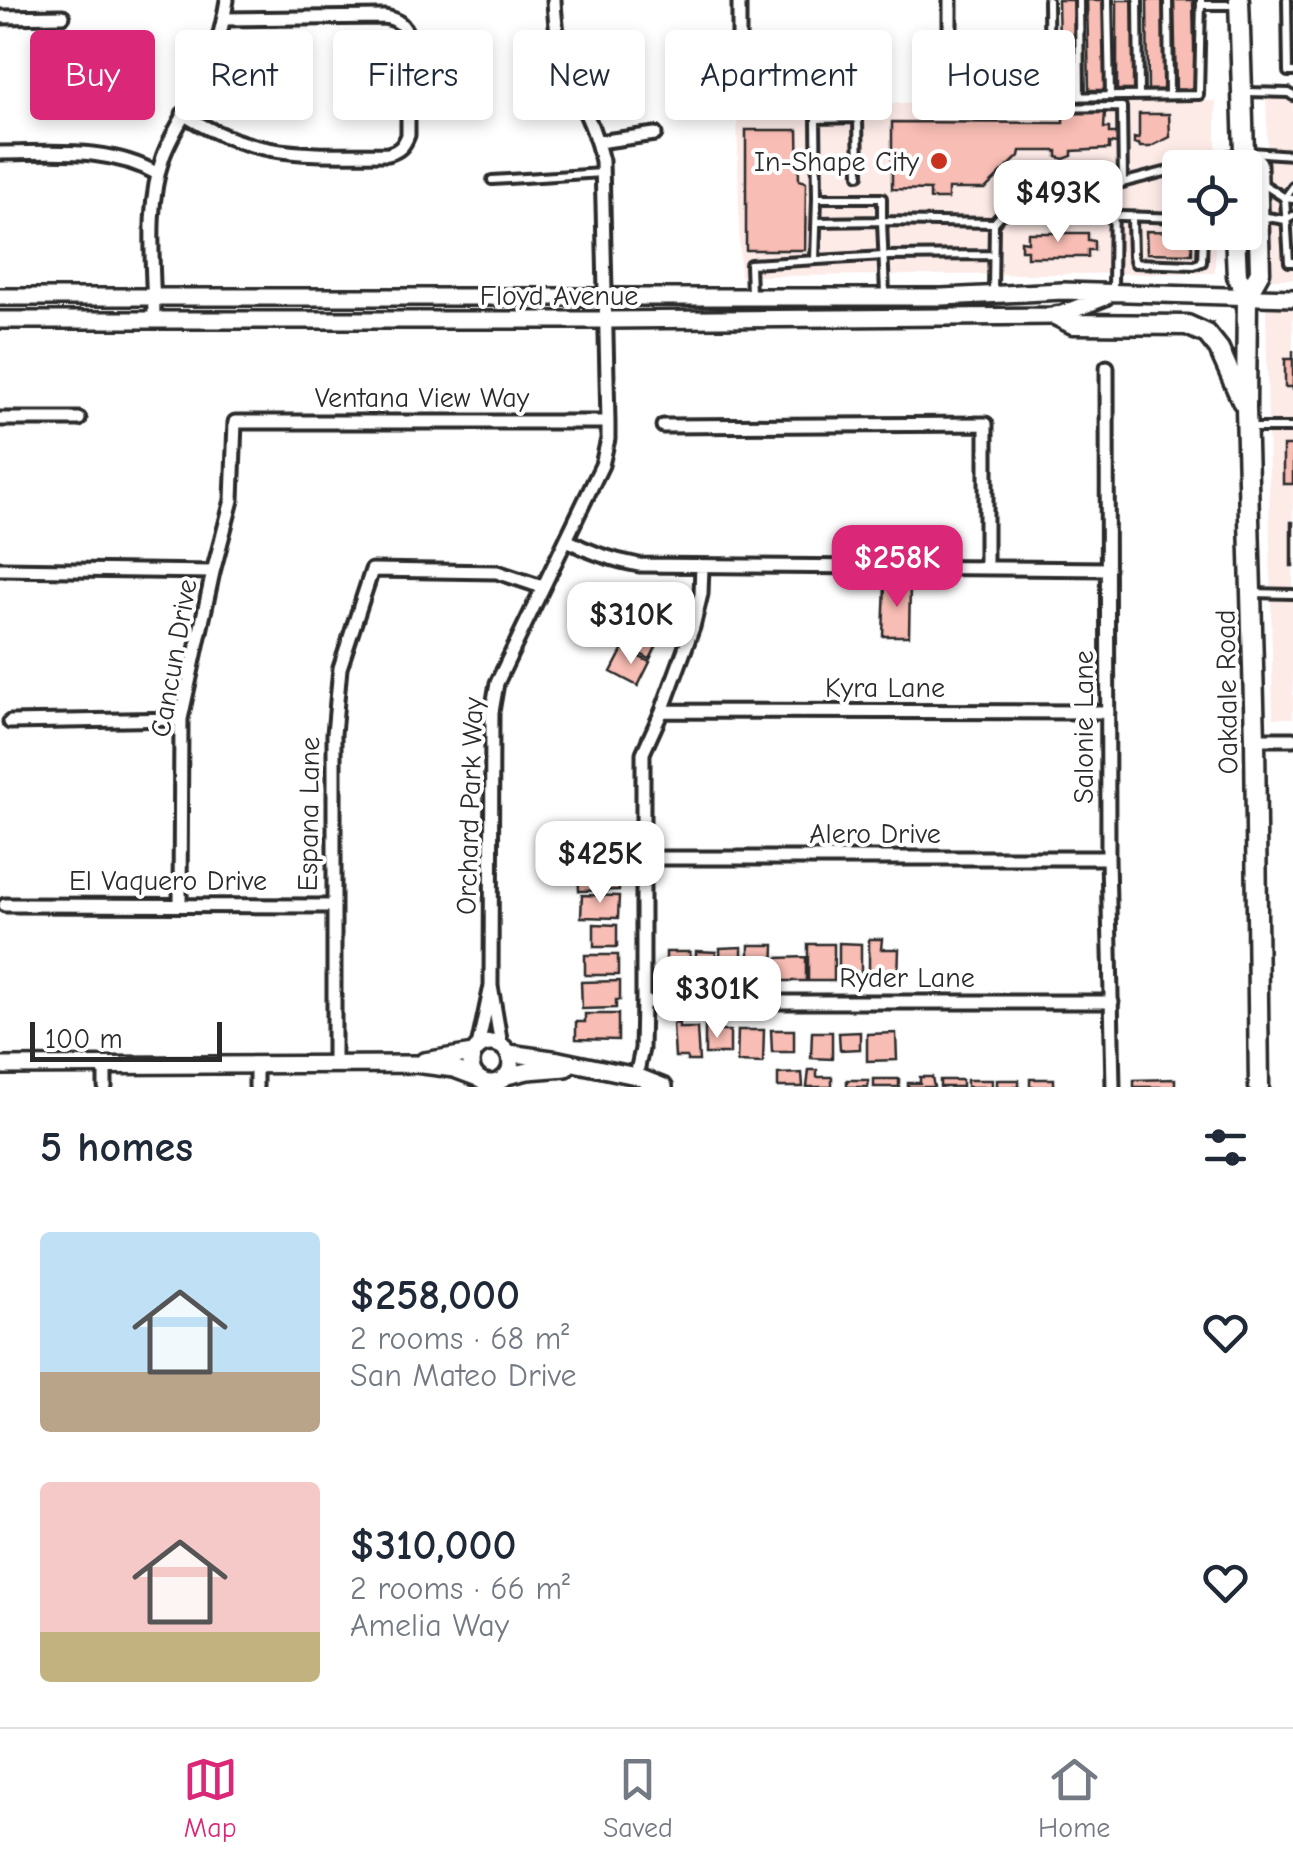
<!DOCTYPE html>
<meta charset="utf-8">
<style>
:root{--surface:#fff;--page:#f2f2f3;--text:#1f2937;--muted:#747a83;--line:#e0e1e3;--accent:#db2777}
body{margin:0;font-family:"Comic Neue",sans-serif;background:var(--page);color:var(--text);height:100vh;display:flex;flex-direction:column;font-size:38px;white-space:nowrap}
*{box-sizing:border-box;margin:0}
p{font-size:32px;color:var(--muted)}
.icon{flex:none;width:55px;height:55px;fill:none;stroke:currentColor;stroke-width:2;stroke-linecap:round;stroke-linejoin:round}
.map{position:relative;height:1087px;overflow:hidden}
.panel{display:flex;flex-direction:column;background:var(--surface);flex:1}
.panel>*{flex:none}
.hud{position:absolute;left:30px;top:30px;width:1235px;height:90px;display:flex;gap:20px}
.controls{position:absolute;left:1162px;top:150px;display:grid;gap:20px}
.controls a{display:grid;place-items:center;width:100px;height:100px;border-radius:10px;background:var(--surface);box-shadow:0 5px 15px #0003;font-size:50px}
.scale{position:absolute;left:30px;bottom:25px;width:192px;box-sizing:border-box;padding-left:10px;border:5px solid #2b2b2b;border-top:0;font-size:28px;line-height:35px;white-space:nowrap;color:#2b2b2b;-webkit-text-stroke:8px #fff;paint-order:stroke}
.price{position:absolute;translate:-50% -85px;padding:0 22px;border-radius:20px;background:#fff;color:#222;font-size:32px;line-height:65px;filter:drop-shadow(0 2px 5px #0008)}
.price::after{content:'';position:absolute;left:50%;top:60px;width:30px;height:22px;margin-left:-15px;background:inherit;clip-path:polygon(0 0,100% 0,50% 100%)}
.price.selected{background:var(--accent);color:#fff}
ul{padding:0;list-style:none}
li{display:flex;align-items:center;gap:30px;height:250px;padding:0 40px}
li span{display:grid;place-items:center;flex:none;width:280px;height:200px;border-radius:10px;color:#555}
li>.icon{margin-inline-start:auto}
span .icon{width:120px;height:120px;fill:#fffc;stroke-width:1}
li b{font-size:42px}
h2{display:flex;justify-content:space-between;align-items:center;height:120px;padding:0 40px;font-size:42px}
.tag{padding:0 35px;border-radius:10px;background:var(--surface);box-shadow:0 5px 15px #0003;font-size:35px;line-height:90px}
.tag.selected{background:var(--accent);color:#fff}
.tab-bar{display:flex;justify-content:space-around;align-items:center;height:140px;border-top:2px solid var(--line);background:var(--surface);font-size:28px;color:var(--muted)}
.tab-bar a{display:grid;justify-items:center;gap:5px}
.tab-bar .selected{color:var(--accent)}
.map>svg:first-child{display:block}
.built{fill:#fdebe8}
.building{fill:#f8bdb4;stroke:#2b2b2b;stroke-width:2.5}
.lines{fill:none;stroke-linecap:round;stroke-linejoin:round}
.service-casing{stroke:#2b2b2b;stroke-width:14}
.minor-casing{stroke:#2b2b2b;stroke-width:19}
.tertiary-casing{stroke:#2b2b2b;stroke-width:22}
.secondary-casing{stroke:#2b2b2b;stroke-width:25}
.path{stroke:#2b2b2b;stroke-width:2.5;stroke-dasharray:2.5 8;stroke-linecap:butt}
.service{stroke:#fff;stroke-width:6}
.minor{stroke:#fff;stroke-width:11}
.tertiary{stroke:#fff;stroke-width:15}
.secondary{stroke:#fff;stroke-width:18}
.poi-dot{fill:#c8321e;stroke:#fff;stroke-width:4}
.labels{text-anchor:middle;stroke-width:8;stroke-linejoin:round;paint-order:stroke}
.poi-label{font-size:28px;fill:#2b2b2b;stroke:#fff;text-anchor:end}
.street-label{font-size:28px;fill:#2b2b2b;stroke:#fff}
</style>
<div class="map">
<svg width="1293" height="1087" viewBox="0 0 1293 1087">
<rect width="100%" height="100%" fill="#fff"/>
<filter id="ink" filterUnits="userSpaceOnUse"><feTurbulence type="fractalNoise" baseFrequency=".01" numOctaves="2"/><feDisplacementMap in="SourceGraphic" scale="20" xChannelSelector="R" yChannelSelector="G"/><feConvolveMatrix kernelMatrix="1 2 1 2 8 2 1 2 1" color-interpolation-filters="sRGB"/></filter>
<g filter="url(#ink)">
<path class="built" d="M 1266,86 L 1293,86 L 1293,279 L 1270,279 Z
M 1216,101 L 1216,167 L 1180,168 L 1180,232 L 1215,233 L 1215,273 L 740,276 L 737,104 Z
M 1266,305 L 1293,305 L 1293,718 L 1273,718 Z"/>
<path class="building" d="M 1058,0 L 1076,0 L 1078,91 L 1060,91 Z
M 1087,0 L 1106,0 L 1107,90 L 1089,90 Z
M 1117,0 L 1134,0 L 1135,90 L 1117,90 Z
M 1147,0 L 1164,0 L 1165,90 L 1148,90 Z
M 1174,0 L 1193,0 L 1195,90 L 1176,90 Z
M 1063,111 L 1105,112 L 1104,128 L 1109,128 L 1109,133 L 1117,133 L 1117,144 L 1109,143 L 1109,149 L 1072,151 L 1072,156 L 1064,159 L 1057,157 L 1057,151 L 1020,151 L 1019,156 L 985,189 L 948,189 L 948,199 L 930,199 L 930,190 L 892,189 L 892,122 L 1063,123 Z
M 1139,114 L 1169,114 L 1170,137 L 1150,147 L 1140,147 L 1139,144 L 1134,144 L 1134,138 L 1139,139 Z
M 746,130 L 798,130 L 799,180 L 806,182 L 805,250 L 746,250 Z
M 1146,231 L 1192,232 L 1192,254 L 1147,253 Z
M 1028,233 L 1088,233 L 1088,240 L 1094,241 L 1094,250 L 1088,250 L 1088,257 L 1027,257 L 1027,250 L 1021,250 L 1021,241 L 1028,242 Z
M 1293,350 L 1293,391 L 1293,387 L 1285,387 L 1285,359 L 1293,359 Z
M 1283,446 L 1293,446 L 1293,484 L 1283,484 Z
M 1291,522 L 1293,522 L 1293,566 L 1291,566 Z
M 885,584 L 910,585 L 909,636 L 883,636 Z
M 645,588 L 678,605 L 665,631 L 632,615 Z
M 632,622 L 661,637 L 650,659 L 621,644 Z
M 623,649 L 650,662 L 638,686 L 611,672 Z
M 611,867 L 612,875 L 618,875 L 619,890 L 579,891 L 578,868 Z
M 582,895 L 619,896 L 618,918 L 581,917 Z
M 594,924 L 617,925 L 617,947 L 594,947 Z
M 869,939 L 882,939 L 881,949 L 899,949 L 898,978 L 869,978 Z
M 839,943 L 861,944 L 861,977 L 845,977 L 845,973 L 839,973 Z
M 808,944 L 834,944 L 834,981 L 808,981 Z
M 749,945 L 774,945 L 773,973 L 761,973 L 761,980 L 749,980 Z
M 742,947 L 742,982 L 721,982 L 720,948 Z
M 696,951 L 716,952 L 716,974 L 706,974 L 706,982 L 696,982 Z
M 666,952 L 690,952 L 689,982 L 666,981 Z
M 585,955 L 618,955 L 618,975 L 585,975 Z
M 806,957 L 806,981 L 778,981 L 777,958 Z
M 620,981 L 620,1000 L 616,1000 L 616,1008 L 582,1009 L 581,982 Z
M 585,1014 L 618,1014 L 618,1040 L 576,1039 L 576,1022 L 585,1022 Z
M 679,1023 L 679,1028 L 697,1028 L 699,1061 L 687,1061 L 687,1057 L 675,1057 L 673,1024 Z
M 705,1025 L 715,1025 L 715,1031 L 730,1031 L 730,1054 L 705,1054 Z
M 738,1030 L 764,1030 L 763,1063 L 737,1062 Z
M 771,1030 L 794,1030 L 794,1052 L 772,1052 Z
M 812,1032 L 832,1032 L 832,1059 L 811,1058 Z
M 860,1032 L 860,1049 L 840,1050 L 839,1033 Z
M 896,1033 L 897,1060 L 867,1061 L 867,1034 Z
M 809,1070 L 817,1070 L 817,1077 L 832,1077 L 832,1087 L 807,1087 Z
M 802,1073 L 803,1087 L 778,1087 L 778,1074 Z
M 920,1077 L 932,1077 L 934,1087 L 908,1087 L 908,1083 L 920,1083 Z
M 874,1079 L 899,1079 L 899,1087 L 874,1087 Z
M 1030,1079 L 1054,1079 L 1054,1087 L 1030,1087 Z
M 1175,1079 L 1175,1087 L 1134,1087 L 1134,1080 Z
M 847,1080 L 868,1080 L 868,1087 L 847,1087 Z
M 940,1080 L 962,1080 L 962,1087 L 940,1087 Z
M 967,1080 L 992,1080 L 992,1087 L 967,1087 Z
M 997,1080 L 1019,1080 L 1019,1087 L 997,1087 Z"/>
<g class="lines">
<g class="service-casing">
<path id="service" d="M 1048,0 L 1049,97 L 1199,95 L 1201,0
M 1079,0 L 1080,97
M 1108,0 L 1110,96
M 1138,0 L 1139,96
M 1168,0 L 1169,95
M 1287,0 L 1288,72 L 1293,72
M 1202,5 L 1237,5
M 1245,92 L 1289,93 L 1293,96
M 1040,108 L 1122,107 L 1123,183
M 1250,152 L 1293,155
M 1181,168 L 1238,153
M 492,180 L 602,173
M 1260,182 L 1285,198 L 1289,262 L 1293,262
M 1293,187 L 1285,198 L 1293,199
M 817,198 L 816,119 L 858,118 L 859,175
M 1009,206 L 1034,213 L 1180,218
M 1260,216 L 1286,220 L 1293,216
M 1132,218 L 1133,256 L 1135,263 L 1194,265 L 1202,262 L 1203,232
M 815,260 L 817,198 L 882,198 L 882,221 L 817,222
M 993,292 L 994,223
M 1113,292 L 1114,185 L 1180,168
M 751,294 L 750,264 L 884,256 L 993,255
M 885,294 L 882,221 L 994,223 L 1031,181 L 1114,185
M 1249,428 L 1293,428
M 1252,593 L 1293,594"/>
</g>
<g class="minor-casing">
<path id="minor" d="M 739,0 L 739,60
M 950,0 L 950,61
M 0,17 L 63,16
M 183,114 C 254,160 308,154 388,154 C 399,151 404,146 408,135 L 408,37 C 404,24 397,19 384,17 L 224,19
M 598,142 L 655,134
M 0,153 C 54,153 109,146 158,174
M 154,320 C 154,267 145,209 163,157 C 172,132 187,112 199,89 C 214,61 222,31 227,0
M 1107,367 L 1108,858 L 1113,1087
M 0,419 L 79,419
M 663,426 L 986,424 L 986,568
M 567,540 C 590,553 612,560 639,565 L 1108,569
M 0,569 L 213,572
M 662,711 L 1108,712
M 10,722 L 181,719
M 1255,739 L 1293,739
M 641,858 L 1108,858
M 5,905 L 332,906
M 180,905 L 181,719 L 213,572 L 232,500 L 235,422 L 608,422
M 643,1002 L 1112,1002
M 501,1045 L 491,986 L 492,712 L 497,683 L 602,465 L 608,439 L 608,422 L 602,161 C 594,124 580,104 567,71 C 558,48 555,24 554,0
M 478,1047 L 491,986
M 256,1065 L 256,1087
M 334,1065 L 334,734 L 340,668 L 372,570 L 497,572 L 542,587
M 105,1066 L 105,1087
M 636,1076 L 642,1049 L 643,1002 L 643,753 L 662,711 L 693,627 L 701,594 L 702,566"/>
</g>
<g class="tertiary-casing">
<path id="tertiary" d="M 0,297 L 942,297 L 1063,291 L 1293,298
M 0,320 L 607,320 L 1057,316 L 1105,297
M471 1063a20 20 0 1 1 40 0a20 20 0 1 1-40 0Z
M 509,1053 L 559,1060 L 636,1076 L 664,1087
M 424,1061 L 473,1053
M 0,1066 L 415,1064 L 454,1069 L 478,1078
M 507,1076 L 528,1071 L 566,1068"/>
</g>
<g class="secondary-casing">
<path id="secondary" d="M 1244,152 L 1257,164 L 1260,272 L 1247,295 L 1246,408 L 1255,739 L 1259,1087
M 1234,168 L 1244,152 L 1239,0
M 1235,232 L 1237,276 L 1247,295
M 1057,316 L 1073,324 L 1187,325 L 1207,334 L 1219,349 L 1242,401"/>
</g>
<path class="path" d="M 1213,323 L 1218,315"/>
<use href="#service" class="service"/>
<use href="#minor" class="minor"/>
<use href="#tertiary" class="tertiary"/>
<use href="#secondary" class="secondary"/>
</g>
</g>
<circle class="poi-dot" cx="939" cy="161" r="10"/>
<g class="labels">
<g class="poi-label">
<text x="919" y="171">In-Shape City</text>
</g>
<g class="street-label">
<text x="559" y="305">Floyd Avenue</text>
<text x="422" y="407">Ventana View Way</text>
<text transform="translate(173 658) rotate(-80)" y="10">Cancun Drive</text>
<text x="885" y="697">Kyra Lane</text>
<text transform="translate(1226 692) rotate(-91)" y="10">Oakdale Road</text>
<text transform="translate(1083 727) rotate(-90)" y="10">Salonie Lane</text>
<text transform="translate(469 806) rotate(-88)" y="10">Orchard Park Way</text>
<text transform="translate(308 814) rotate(-89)" y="10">Espana Lane</text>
<text x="875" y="843">Alero Drive</text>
<text x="168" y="890">El Vaquero Drive</text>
<text x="907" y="987">Ryder Lane</text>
</g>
</g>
</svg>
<div class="controls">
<a><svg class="icon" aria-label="locate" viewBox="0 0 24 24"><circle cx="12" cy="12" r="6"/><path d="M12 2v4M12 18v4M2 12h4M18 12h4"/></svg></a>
</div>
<div class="scale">100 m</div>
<b class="price" style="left:1058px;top:245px">$493K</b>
<b class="price selected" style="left:897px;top:610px">$258K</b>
<b class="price" style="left:631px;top:667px">$310K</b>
<b class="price" style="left:600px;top:906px">$425K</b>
<b class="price" style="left:717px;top:1041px">$301K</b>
<div class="hud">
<a class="tag selected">Buy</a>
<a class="tag">Rent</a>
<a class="tag">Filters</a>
<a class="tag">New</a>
<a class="tag">Apartment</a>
<a class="tag">House</a>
</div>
</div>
<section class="panel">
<h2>5 homes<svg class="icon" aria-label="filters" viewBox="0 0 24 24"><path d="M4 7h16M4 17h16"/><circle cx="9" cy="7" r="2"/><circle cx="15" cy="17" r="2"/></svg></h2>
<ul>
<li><span style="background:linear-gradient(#bfe0f5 70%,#b9a48a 0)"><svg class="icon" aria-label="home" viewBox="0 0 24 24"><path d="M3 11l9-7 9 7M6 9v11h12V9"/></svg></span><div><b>$258,000</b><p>2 rooms · 68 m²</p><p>San Mateo Drive</p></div><svg class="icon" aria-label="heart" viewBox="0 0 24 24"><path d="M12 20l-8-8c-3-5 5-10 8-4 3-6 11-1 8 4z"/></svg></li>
<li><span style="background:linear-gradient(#f6c9c9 75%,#c2b280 0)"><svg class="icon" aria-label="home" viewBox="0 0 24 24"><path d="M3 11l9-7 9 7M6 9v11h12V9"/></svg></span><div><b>$310,000</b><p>2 rooms · 66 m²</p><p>Amelia Way</p></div><svg class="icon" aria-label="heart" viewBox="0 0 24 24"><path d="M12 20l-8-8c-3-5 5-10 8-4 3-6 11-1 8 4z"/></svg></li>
</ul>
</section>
<nav class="tab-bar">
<a class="selected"><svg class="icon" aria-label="map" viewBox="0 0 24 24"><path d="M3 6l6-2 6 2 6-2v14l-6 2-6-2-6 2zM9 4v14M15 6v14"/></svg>Map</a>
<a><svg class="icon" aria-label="saved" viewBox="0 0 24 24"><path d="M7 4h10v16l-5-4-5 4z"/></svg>Saved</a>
<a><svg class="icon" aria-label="home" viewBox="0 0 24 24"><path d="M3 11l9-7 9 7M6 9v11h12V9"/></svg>Home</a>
</nav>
